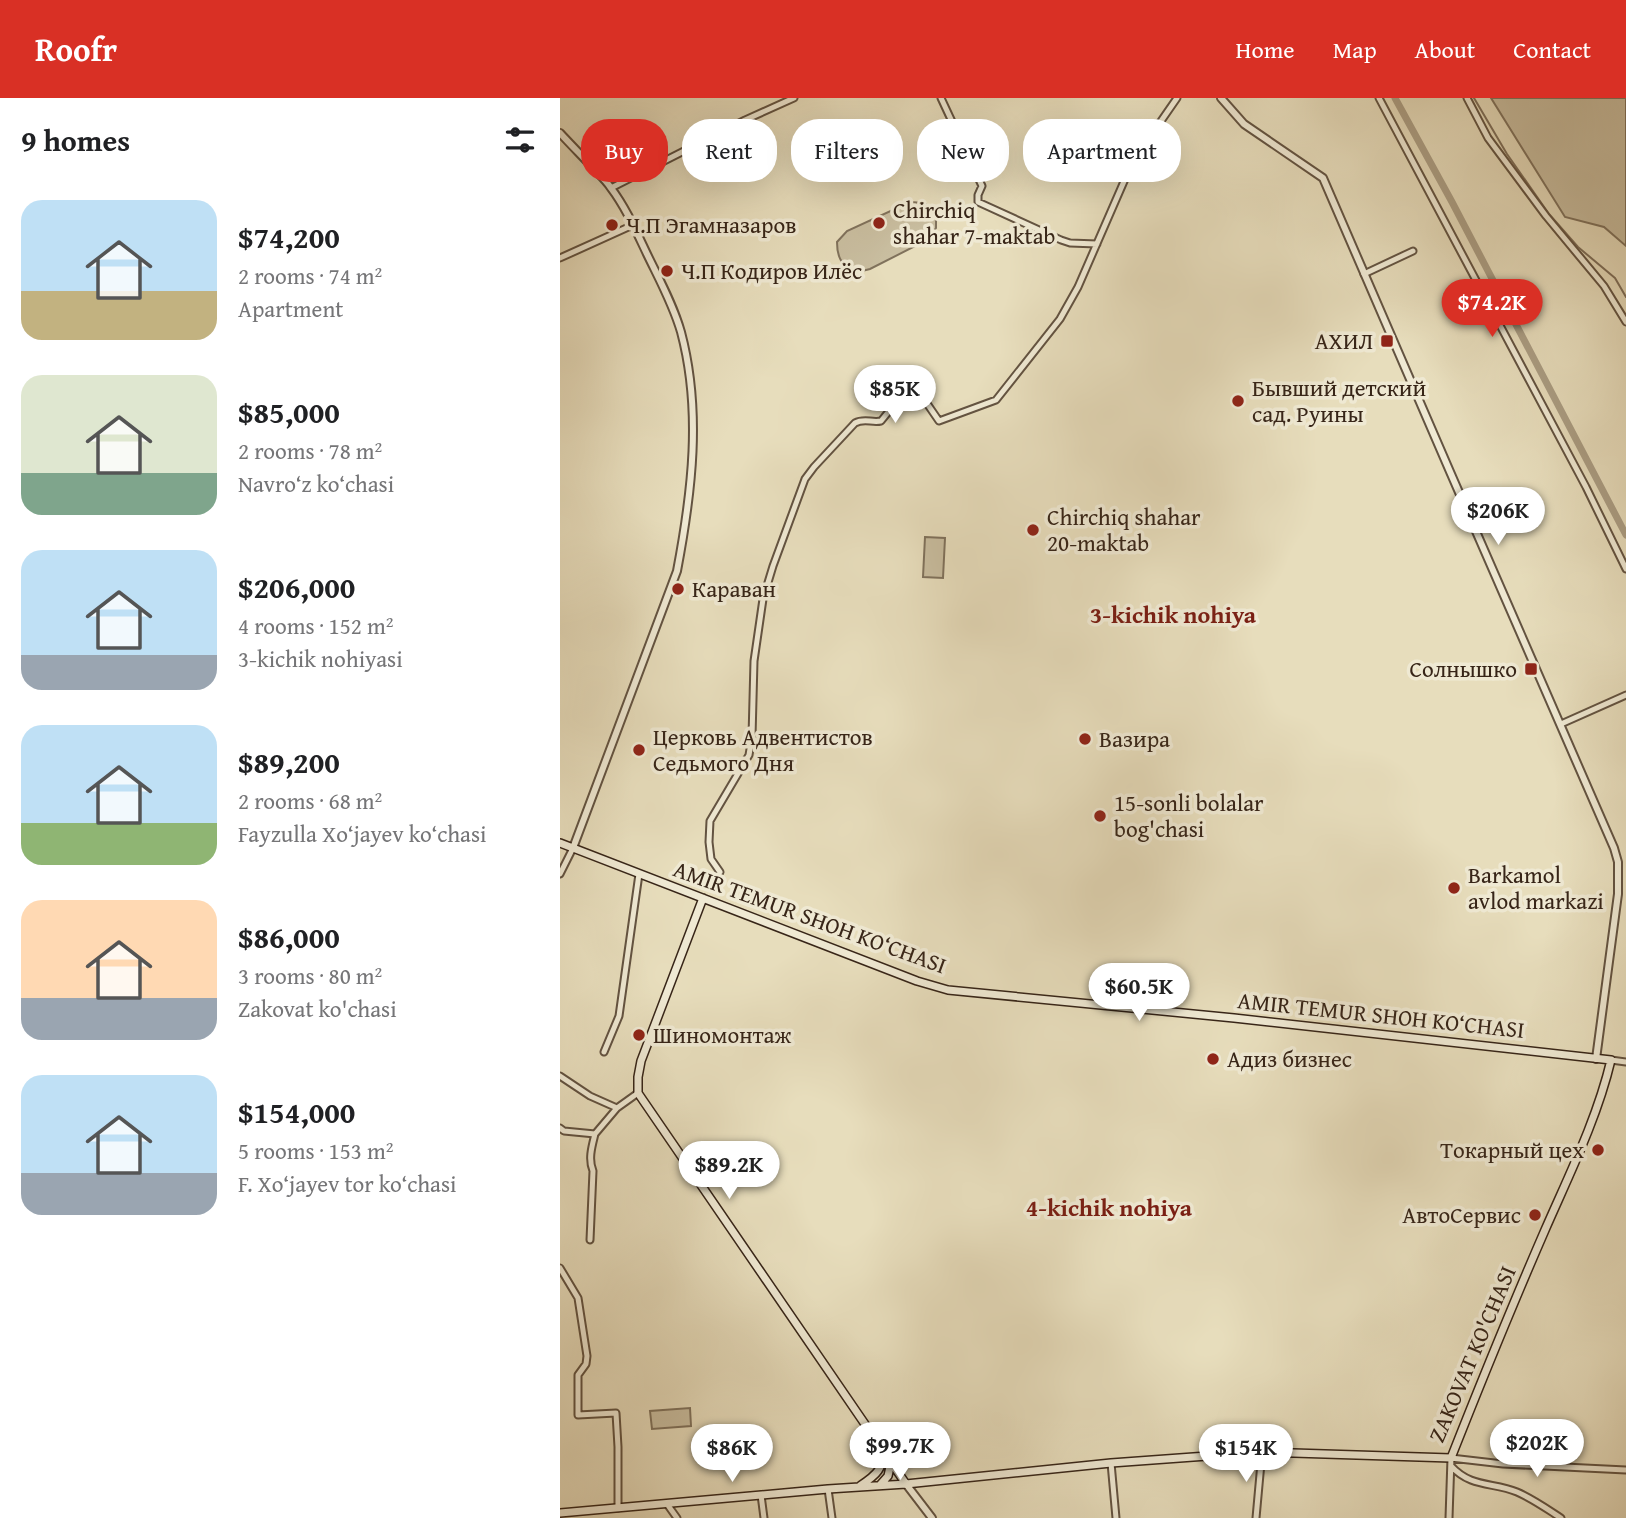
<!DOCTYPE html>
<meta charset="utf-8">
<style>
:root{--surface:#fff;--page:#f2f2f2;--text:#202124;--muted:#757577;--accent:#d93025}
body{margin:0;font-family:"Gentium Book Plus",serif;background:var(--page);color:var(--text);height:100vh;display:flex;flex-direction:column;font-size:26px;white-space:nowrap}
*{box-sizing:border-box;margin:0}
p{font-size:23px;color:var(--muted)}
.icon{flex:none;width:38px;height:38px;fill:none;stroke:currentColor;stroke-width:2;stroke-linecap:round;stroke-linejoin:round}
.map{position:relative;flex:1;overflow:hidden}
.sheet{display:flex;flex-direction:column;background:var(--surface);width:560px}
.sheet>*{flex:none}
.hud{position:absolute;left:21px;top:21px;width:665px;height:63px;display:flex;gap:14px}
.price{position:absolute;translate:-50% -60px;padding:0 16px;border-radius:24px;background:#fff;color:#222;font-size:23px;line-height:46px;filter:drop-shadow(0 2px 4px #0008)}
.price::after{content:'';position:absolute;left:50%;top:42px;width:21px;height:16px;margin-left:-10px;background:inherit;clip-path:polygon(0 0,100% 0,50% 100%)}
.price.active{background:var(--accent);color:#fff}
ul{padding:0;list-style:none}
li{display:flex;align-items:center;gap:21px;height:175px;padding:0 21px}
li span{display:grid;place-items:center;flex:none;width:196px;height:140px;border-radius:21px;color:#555}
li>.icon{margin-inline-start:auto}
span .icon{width:84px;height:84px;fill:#fffc;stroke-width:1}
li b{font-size:30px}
h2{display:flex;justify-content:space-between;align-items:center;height:84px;padding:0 21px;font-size:30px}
.chip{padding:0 24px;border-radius:28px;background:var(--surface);box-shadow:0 7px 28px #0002;font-size:24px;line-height:63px}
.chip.active{background:var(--accent);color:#fff}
header{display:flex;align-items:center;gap:42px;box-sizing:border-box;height:98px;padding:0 35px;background:var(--accent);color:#fff}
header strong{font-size:33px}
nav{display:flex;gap:38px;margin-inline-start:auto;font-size:24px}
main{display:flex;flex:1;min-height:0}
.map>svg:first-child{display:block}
.green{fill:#c9bea0;stroke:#80725c;stroke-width:2}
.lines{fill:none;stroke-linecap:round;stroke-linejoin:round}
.stream{stroke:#7d6e59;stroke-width:2}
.canal{stroke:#ab9e84;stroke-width:7}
.minor-casing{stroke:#635341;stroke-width:9}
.tertiary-casing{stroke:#635341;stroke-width:10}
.secondary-casing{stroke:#372518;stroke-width:10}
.minor{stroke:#efe9d3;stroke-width:5}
.tertiary{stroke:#efe9d3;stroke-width:6}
.secondary{stroke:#efe9d3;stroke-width:7}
.poi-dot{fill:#8f2418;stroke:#efe9d3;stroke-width:2.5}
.labels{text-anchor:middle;stroke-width:7;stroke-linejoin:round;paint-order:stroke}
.poi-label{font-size:23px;fill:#372518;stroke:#efe9d3;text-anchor:start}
.street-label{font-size:23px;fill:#372518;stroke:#efe9d3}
.neighbourhood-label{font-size:24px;font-weight:bold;fill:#7a1f14;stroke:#efe9d3}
</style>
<header>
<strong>Roofr</strong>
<nav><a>Home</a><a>Map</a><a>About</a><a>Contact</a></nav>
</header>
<main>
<section class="sheet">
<h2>9 homes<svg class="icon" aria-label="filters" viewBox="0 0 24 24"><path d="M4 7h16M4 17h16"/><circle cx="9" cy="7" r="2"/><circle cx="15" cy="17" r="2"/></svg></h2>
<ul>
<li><span style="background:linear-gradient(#bfe0f5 65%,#c2b280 0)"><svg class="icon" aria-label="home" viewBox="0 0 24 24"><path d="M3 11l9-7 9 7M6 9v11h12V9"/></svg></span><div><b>$74,200</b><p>2 rooms · 74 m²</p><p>Apartment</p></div></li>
<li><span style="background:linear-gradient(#dfe7d0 70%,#7fa58c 0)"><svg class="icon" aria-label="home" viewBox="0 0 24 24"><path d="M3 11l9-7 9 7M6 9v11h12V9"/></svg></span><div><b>$85,000</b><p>2 rooms · 78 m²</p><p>Navro‘z ko‘chasi</p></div></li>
<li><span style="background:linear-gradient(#bfe0f5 75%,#9aa5b1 0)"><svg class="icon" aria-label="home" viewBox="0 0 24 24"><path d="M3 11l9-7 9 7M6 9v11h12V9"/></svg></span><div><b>$206,000</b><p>4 rooms · 152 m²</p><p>3-kichik nohiyasi</p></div></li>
<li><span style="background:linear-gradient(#bfe0f5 70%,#8fb573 0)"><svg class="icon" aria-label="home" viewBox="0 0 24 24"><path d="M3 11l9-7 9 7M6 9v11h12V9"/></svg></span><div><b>$89,200</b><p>2 rooms · 68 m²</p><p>Fayzulla Xo‘jayev ko‘chasi</p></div></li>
<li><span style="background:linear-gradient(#ffd9b3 70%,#9aa5b1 0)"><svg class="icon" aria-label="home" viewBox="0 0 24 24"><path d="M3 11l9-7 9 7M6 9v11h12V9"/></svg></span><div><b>$86,000</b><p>3 rooms · 80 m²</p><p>Zakovat ko'chasi</p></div></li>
<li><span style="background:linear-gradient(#bfe0f5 70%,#9aa5b1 0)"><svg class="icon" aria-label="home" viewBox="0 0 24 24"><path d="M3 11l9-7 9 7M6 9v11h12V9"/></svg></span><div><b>$154,000</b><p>5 rooms · 153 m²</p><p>F. Xo‘jayev tor ko‘chasi</p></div></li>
</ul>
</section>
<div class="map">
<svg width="1066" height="1420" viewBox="0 0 1066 1420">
<rect width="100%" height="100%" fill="#e7ddbc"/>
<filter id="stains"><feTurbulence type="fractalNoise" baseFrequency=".00286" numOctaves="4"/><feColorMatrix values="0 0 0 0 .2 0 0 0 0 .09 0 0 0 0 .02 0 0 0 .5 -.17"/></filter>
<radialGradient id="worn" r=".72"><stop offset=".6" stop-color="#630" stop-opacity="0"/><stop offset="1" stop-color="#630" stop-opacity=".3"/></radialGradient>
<path class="green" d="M 931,0 L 1066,0 L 1066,148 L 1044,129 L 1005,119 Z
M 350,104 L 364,105 L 371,110 L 376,118 L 376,130 L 369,141 L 310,171 L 294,175 C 281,166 277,159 277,144 L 287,133 Z
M 365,439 L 385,440 L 383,480 L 363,479 Z
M 130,1310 L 131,1328 L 92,1331 L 90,1313 Z"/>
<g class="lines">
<path class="stream" d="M 914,0 L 947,56 L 989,116 L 1018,149 L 1055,180 L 1066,199"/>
<path class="canal" d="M 835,0 L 892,104 L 1066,437"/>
<g class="minor-casing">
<path id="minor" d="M 381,0 L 422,88 L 418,97 L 418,104 L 501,142 L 510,145 L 537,146
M 819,0 L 1026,389 L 1066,471
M 907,0 L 928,40 L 986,118 L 1044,188 L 1066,224
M 51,90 L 185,22 L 234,0
M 0,160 L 73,127
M 804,176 L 853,153
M 1001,626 L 1066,597
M 160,774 L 151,761 L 149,744 L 150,723 L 189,657 L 192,639 L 194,563 L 203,501 L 213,468 L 245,381 L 254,369 L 295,325 C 304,320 312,325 321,323 L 347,291 L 353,288 L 357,291 L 379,323 L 436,302 L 500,221 L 518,189 L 572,65 L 617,0
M 0,776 L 13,750
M 44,954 L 59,918 L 79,776
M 1051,962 L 1066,964
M 0,978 L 30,998 L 57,1010 L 78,995
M 0,1030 L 4,1033 L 35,1036 L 57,1010
M 30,1142 L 33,1073 C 28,1061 32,1048 35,1036
M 0,1170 L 18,1200 L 27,1258 L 26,1266 L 18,1277 L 18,1317 L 56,1315 L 58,1349 L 58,1410
M 551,1365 L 556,1420
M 891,1368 C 911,1390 933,1384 957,1394 C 973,1401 987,1411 1001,1420
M 268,1391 L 272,1420
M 201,1397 L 204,1420
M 107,1406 L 117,1420
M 696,1420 L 702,1354
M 889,1420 L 891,1360 L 943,1366 L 1066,1372"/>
</g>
<g class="tertiary-casing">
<path id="tertiary" d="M 661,0 L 684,26 L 763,80 L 891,376 L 1054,750 L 1058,764 L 1058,796 L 1036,961
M 0,35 C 12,48 25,61 37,74 C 42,79 47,84 51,90 C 66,110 76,133 87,156 C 99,181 113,206 121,234 C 142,313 132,394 117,473 L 13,750
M 346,1386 L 372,1420"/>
</g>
<g class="secondary-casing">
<path id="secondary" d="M 0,745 L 357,883 L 388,892 L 674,920 L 1051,962 C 1037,1021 1009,1077 985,1132 C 952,1208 921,1284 891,1360 L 702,1354 L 551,1365 L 346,1386 L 268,1391 L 0,1415
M 143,800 L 81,963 L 78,979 L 78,995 L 346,1386
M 320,1387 L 328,1378 L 331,1364
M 300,1388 C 316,1377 325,1371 321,1350"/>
</g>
<use href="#minor" class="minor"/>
<use href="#tertiary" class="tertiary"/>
<use href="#secondary" class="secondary"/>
</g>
<g class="poi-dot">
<circle cx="319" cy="125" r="7"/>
<circle cx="52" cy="127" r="7"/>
<circle cx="107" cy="173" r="7"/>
<rect x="820" y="236" width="14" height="14" rx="3.5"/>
<circle cx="678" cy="303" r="7"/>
<circle cx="473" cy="432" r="7"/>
<circle cx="118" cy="491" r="7"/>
<rect x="964" y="564" width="14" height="14" rx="3.5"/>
<circle cx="525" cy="641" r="7"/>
<circle cx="79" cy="652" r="7"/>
<circle cx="540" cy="718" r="7"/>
<circle cx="894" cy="790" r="7"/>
<circle cx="79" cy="937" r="7"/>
<circle cx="653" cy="961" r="7"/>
<circle cx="1038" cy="1052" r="7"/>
<circle cx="975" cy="1117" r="7"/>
</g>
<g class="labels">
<g class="poi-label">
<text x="333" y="120">Chirchiq<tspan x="333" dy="26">shahar 7-maktab</tspan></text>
<text x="66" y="135">Ч.П Эгамназаров</text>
<text x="121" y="181">Ч.П Кодиров Илёс</text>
<text x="813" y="251" text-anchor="end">АХИЛ</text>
<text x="692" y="298">Бывший детский<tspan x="692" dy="26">сад. Руины</tspan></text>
<text x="487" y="427">Chirchiq shahar<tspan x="487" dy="26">20-maktab</tspan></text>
<text x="132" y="499">Караван</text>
<text x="957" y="579" text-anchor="end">Солнышко</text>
<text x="93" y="647">Церковь Адвентистов<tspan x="93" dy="26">Седьмого Дня</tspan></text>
<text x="539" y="649">Вазира</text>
<text x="554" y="713">15-sonli bolalar<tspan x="554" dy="26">bog'chasi</tspan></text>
<text x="908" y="785">Barkamol<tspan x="908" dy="26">avlod markazi</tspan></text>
<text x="93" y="945">Шиномонтаж</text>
<text x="667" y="969">Адиз бизнес</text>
<text x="1024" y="1060" text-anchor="end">Токарный цех</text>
<text x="961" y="1125" text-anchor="end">АвтоСервис</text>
</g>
<g class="street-label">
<text transform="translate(250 819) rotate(20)" y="8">AMIR TEMUR SHOH KO‘CHASI</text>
<text transform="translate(821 917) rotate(6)" y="8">AMIR TEMUR SHOH KO‘CHASI</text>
<text transform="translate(912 1256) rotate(-67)" y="8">ZAKOVAT KO'CHASI</text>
</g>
<g class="neighbourhood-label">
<text x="613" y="525">3-kichik nohiya</text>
<text x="549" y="1118">4-kichik nohiya</text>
</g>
</g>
<rect width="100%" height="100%" filter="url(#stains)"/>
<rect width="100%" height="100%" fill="url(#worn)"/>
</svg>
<b class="price active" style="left:932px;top:241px">$74.2K</b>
<b class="price" style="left:335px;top:327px">$85K</b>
<b class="price" style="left:938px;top:449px">$206K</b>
<b class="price" style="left:579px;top:925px">$60.5K</b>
<b class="price" style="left:169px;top:1103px">$89.2K</b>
<b class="price" style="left:977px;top:1381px">$202K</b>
<b class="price" style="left:340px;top:1384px">$99.7K</b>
<b class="price" style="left:172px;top:1386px">$86K</b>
<b class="price" style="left:686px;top:1386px">$154K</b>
<div class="hud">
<a class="chip active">Buy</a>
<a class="chip">Rent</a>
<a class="chip">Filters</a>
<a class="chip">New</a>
<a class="chip">Apartment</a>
</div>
</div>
</main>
